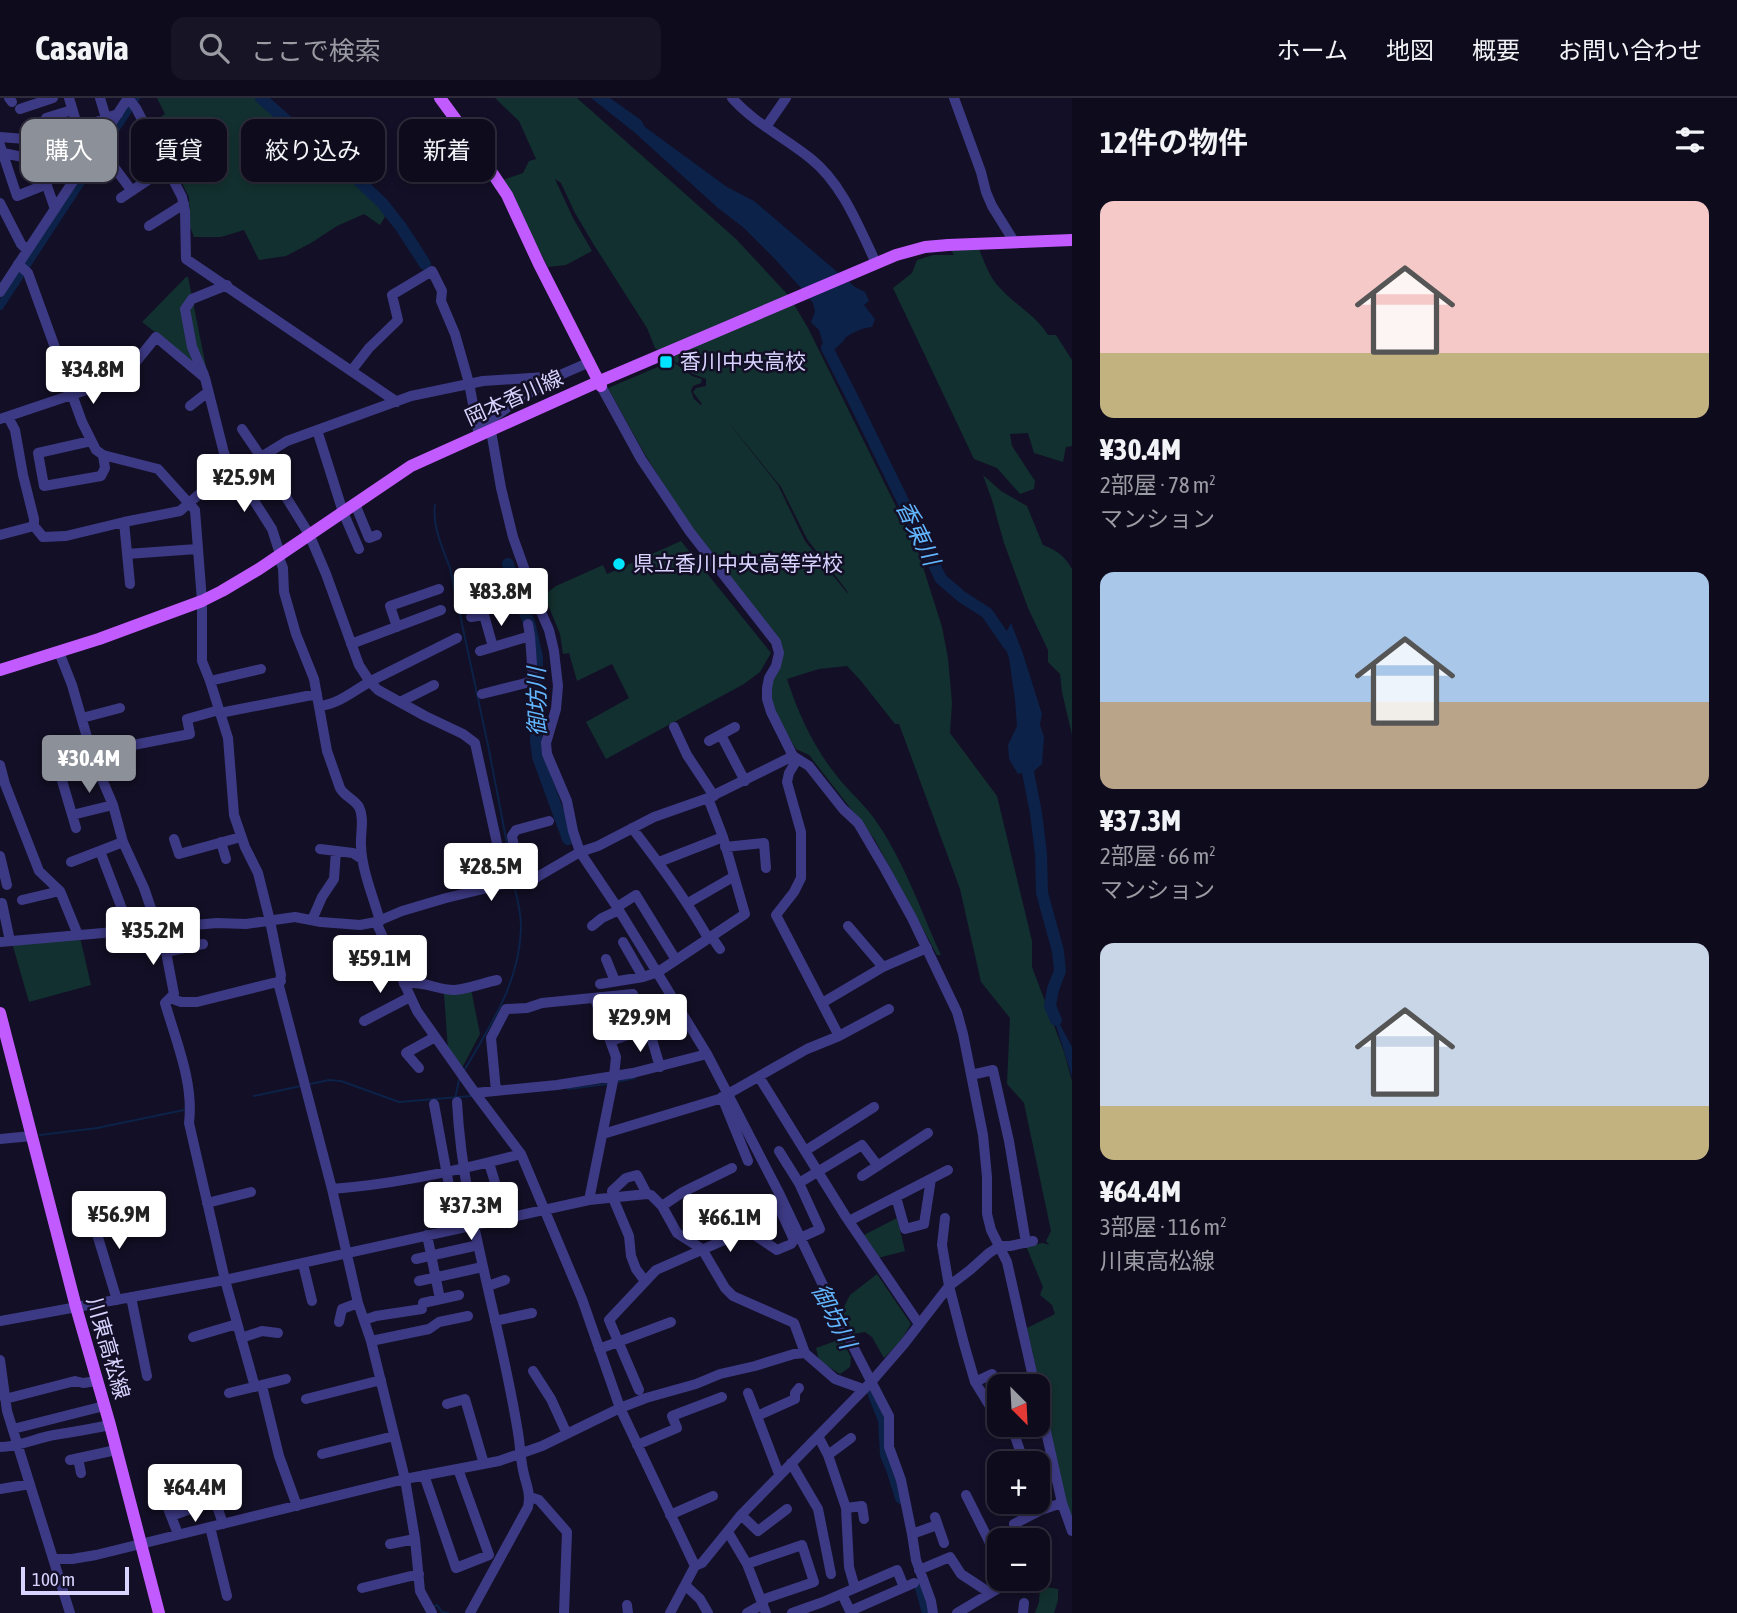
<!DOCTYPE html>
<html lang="ja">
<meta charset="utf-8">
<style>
:root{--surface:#0e0b1c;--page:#171425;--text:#f1f3f6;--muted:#9b9ba3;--line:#2e2b3b;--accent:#8c9099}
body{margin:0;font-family:"Asap Condensed","Noto Sans JP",sans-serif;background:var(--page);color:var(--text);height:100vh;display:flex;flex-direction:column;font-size:26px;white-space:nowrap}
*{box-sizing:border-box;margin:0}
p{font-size:23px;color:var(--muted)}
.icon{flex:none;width:38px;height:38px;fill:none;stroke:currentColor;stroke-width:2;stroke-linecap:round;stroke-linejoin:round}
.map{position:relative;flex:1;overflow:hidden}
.sheet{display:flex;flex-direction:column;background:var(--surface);width:665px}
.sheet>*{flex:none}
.banner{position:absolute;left:21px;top:21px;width:665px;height:63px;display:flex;gap:14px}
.needle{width:46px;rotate:156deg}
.buttons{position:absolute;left:987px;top:1276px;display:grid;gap:14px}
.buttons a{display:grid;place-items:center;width:63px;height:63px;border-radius:14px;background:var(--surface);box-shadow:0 4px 10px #0003,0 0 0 2px var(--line);font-size:35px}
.scale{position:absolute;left:21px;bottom:18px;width:108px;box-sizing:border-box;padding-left:7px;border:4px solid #d9d4ff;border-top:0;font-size:19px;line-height:24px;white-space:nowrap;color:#d9d4ff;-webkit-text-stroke:5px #130f26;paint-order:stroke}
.price{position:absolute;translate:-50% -60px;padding:0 16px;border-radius:7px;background:#fff;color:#222;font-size:23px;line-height:46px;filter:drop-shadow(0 2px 4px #0008)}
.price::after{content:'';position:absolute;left:50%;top:42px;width:21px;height:16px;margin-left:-10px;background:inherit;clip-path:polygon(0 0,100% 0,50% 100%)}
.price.selected{background:var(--accent);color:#fff}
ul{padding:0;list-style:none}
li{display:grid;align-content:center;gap:14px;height:371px;padding:0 28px}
li span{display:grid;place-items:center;height:217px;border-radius:14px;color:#555}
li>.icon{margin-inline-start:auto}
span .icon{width:126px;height:126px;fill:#fffc;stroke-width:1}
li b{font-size:30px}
h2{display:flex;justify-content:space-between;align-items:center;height:84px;padding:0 28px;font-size:30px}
.pill{padding:0 24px;border-radius:14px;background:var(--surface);box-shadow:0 4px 10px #0003,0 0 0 2px var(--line);font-size:24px;line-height:63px}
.pill.selected{background:var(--accent);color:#fff}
header{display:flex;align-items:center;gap:42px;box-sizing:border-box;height:98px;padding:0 35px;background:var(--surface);border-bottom:2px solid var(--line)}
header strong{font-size:33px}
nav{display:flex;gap:38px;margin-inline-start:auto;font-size:24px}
.search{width:490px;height:63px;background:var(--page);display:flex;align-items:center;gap:18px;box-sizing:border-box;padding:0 24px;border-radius:14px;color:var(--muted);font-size:26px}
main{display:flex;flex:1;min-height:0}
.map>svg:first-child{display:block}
.green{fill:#12302f;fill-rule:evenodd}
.water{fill:#0c2248}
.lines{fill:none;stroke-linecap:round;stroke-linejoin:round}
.stream{stroke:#0c2248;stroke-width:2}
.canal{stroke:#0c2248;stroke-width:8}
.river{stroke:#0c2248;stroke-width:12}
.minor{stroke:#3d3a85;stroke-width:10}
.major{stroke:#c25bff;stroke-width:12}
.poi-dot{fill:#00e5ff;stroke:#130f26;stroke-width:2.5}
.labels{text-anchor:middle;stroke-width:5;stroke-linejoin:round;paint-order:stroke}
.poi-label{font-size:21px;fill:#d9d4ff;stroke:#130f26;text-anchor:start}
.street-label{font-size:21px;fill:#d9d4ff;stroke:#130f26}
.water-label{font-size:23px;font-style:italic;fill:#62b6ff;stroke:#130f26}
</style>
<header>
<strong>Casavia</strong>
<div class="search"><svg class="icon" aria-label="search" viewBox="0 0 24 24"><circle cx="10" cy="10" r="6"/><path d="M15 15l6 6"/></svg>ここで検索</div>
<nav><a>ホーム</a><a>地図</a><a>概要</a><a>お問い合わせ</a></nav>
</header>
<main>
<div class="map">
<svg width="1072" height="1515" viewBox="0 0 1072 1515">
<rect width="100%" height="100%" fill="#130f26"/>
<path class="green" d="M 157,0 L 258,0 C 279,20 302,39 324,57 C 344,74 375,94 385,119 L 380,127 L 364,116 L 337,128 L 311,145 L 286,158 L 259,162 L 244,132 L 221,139 L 194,139 L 190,129 L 189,99 L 152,25 L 165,16 Z
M 495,0 L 577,0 L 736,141 L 789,198 L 808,230 L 918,453 L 942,529 L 948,560 L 952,605 L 950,635 L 997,698 L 1032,843 L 1032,869 L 1064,954 L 1072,983 L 1072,1424 L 1068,1415 L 1027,1230 L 1055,1216 L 1052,1207 L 1040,1197 L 1043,1189 L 1026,1148 L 1043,1145 L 1049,1147 L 1046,1143 L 1051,1133 L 1024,1005 L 1007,986 L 1010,920 L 981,884 L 960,791 L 899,626 L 895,626 L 861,583 L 847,568 L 819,571 L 787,581 C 798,615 813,648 836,677 C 849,694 866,707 878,726 C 905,766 921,813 941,857 L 937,857 L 875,742 L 809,657 L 796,651 L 782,627 L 764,583 L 781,560 L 692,432 L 644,355 L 608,290 L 672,263 L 692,278 L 702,281 L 701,285 L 693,288 L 691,293 L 694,301 L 701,307 L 702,306 L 693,294 L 696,290 L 706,288 L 706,281 L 693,276 L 655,250 L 647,230 L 594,147 L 575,115 L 561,85 L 555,81 L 573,120 L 592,153 L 566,167 L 548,169 L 503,82 L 523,75 L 529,63 L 536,61 L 519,23 ZM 724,319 L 781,389 L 807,441 L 847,493 L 848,496 L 805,443 L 778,387 Z
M 979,151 C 985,165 989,179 1000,190 C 1015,207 1036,217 1048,237 L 1056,237 L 1072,262 L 1072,348 L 1066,349 L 1063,364 L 1034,355 L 1028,335 L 1010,336 L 1012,348 L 1035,383 L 1034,391 L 1020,396 L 997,370 L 974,361 L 893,190 L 912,175 L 917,162 L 933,157 L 954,157 L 951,152 Z
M 186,179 L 188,179 L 206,269 L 206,274 L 142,224 Z
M 983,377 L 1001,393 L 1027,408 L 1043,447 C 1056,452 1065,458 1072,471 L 1072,637 L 1062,594 L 1060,576 L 1048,564 L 1048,552 L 1028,510 L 1004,445 L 992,402 Z
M 681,443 L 771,555 L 760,574 L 744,586 L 606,661 L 586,624 L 629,600 L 612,566 L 577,583 L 569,555 L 563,556 L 560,536 L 544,497 L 556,488 L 603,467 L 607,476 Z
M 80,839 L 91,887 L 29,904 L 12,845 Z
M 471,891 L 480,936 L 462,970 L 448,952 L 444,896 Z
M 897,1120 L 905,1153 L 878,1160 L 864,1137 Z
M 877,1176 L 911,1226 L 900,1244 L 884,1260 L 872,1239 L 865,1234 L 853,1236 L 842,1213 L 850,1197 Z
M 841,1241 L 851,1259 L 850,1269 L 840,1276 L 819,1263 L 816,1250 Z
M 1040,1488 L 1058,1491 L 1058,1502 L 1054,1515 L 1035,1515 L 1039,1504 Z"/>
<path class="water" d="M 591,0 L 610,0 L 641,22 L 645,29 L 727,89 L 754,103 L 855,189 L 865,194 L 869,203 L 864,207 L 875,221 L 872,229 C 853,231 843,243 827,250 L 824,249 L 819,232 L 811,224 L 815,214 L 813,205 L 800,189 L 774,160 L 744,130 L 718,110 L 634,34 Z
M 1011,525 L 1022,553 L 1042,616 L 1040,627 L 1044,639 L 1042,666 L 1034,673 L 1018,676 L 1009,661 L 1008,647 L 1017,628 L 1015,602 L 1009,560 L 999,533 L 1007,533 Z
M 1050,908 L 1072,949 L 1072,979 Z"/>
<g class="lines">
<path class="stream" d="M 435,407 C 432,428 443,451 450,470 L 489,652 L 514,782
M 465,971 C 491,926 520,884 521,829 C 521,816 518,803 515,791
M 616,984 L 635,980
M 310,986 L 329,982 L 341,983 L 399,1004 L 471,998
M 568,991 L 607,986
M 254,998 L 301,988
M 455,1001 L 459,982
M 40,1037 L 97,1030 L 184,1012
M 433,1509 L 437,1507 L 442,1514 L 448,1515"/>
<path class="canal" d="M 0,208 L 136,0"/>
<path class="river" d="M 261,0 L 314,47 L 358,82 L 382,105 L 401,129 L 425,166
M 839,239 L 827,250 L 854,303 L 941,481 L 962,499 L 987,515 L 1009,547
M 508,466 L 520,504 L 529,524 L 537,559 L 536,642 L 538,659 L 568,741
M 1025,659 L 1036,715 L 1041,756 L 1042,795 L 1058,853 L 1060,873 L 1053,891 L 1050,908 L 1056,922
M 873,1294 L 884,1322 L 886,1357 L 892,1371 L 901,1400
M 920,1486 L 928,1515"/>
<path class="minor" d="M 9,0 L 12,4
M 69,0 L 78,30
M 100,0 L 106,20 L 118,16
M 128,0 L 136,10 L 182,99 L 185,113 L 186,161 L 397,304
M 732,0 C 754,25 784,39 810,60 C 842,85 859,129 876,165
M 954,0 L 981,74 L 986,94 L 992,108 L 1015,145
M 20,11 L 53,0
M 46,20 L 72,12
M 766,29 L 786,0
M 0,39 L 37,42 L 99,23 L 109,31
M 0,47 L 17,98 L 47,86
M 3,55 L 38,62 L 55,111
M 111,65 L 132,93
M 121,100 L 166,70
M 0,105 L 21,146 L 27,152
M 149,128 L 184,106
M 18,166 L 28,175 L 82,324 L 96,352 L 103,357 L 158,371 L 195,412 L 202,503 L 202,563 L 210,583 L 228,640 L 234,717 L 245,749 L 258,775 L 270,823 L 281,877 L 279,888 L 332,1091 L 358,1205 L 371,1243 L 405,1381 L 415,1441 L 420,1493 L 432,1515
M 0,194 L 128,0
M 352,272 L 369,250 L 398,222 L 392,197 L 432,173 L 442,193 L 441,203 L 455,236 L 469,285 L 479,338
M 204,277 L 192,249 L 185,211 L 192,201 L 227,187
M 601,288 L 641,361 L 690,434 L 776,544 L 779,555 L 776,568 L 769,580 L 767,590 L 767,601 L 771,614 L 793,658 L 809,668 L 843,711 L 858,725 L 885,771 L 912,820 L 957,914 L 963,936 L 983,1037 L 987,1079 L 987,1116 L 991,1132 L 1007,1164 L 1035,1288
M 190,308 L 208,294
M 8,319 L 15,332 L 23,377 L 34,421 L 34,428
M 0,321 L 104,286 L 131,270 L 156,239 L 205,280 L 224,355 L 230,369
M 242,331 L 261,359 L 309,436 L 326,476 L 359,567 L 370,584 L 378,592 L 425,618 L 463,636 L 475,645 L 502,768 L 504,786
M 317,332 L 343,414 L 359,451
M 491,333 L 501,390 L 513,439 L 534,498 L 549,532 L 554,553 L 558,588 L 556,611 L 546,645 L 547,656 L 567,703 L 573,733 L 580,754 L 617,809 L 707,956 L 778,1093 L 843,1229 L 889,1318 L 889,1349 L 901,1382 L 912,1436 L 916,1462 L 931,1503 L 933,1515
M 479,338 L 486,325 L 515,304 L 553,280 L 590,264
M 91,343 L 38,355 L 44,388 L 101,378 L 105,370 L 103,357
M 234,368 L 237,376 L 272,431 L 280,456
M 355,406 L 369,440 L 377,437
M 124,424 L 130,486
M 0,437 L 34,428 L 43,439 L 66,438 L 124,424 L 180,413 L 230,369 L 261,359 L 287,343 L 411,298 L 483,283 L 545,279 L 553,280
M 127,456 L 197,451
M 278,457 L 283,470 L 284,494 L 296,536 L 314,581 L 327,653 L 340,690 C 344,698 354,701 359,709 C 365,721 360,735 361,748 C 362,773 373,798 380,823
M 471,519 L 484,517 L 493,549
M 397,529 L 390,508 L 439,491
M 351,546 L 441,512
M 480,553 L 530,538
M 59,554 L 72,587 L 93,660 L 113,707 L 123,744 L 144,790 L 166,854 L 174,896 L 165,905 C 176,943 194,985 189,1025 L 225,1182 L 255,1289
M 210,583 L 261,571
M 482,596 L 526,585 L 533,581 L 530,538 L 528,526
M 400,604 L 434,587
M 319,608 C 340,606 354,592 373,582 C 401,568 429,554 457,540
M 220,615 L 317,596
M 82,620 L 120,610
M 674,629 L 687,657 L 714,698
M 721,637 L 745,683
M 709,643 L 735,629
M 92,655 L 190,636 L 187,621 L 219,612
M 0,667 L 5,686 L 39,773 L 60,793 L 78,837
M 72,717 L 113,707
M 76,730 L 58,669 L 93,660
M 632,730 C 660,766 686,801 708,840
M 174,741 L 179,756 L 241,739
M 221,744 L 226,761
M 725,749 L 764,745 L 766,770
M 320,751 L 353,755 L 362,761
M 100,753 L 130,832
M 0,758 L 7,787
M 71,764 L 123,744
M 659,764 L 723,739
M 521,786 L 512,738 L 516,732 L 549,723
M 22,802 L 60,793
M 2,805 L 10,843
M 688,805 L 733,779
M 617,809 L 636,797 L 676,862
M 312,822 L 322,799 L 334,781 L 336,753
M 376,824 L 417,913 L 475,995 L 521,1056 L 582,1201 L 620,1310 L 695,1468
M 592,828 L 602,820 L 619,812
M 848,828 L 883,869
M 711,838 L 720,851
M 0,844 L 217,825 L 246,826 L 295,819 L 321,824 L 360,827 L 376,824 L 402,813 L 446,800 L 504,786 L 521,786 L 532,782 L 580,754 L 598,748 L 654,719 L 708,700 L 793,658
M 623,844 L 643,879
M 166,854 L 203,846
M 606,861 L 615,883
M 404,886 C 424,882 436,892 454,892 C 468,891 483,885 497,882
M 600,886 L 643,879 L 658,874 L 745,816 L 723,739 L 708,700
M 170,900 L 181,904 L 197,904 L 281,883
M 822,905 L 883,869 L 927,850
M 364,923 L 410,899
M 650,935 L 660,969
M 839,938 L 889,911
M 611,943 L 641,932 L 650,935 L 676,925
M 419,970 L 406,955 L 435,939
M 971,977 L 993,972 L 1009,1043 L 1026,1145
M 759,979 L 846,1119 L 919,1226
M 496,993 L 491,940 L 506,911 L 527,910 L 542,905 L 633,896
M 475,995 L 557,987 L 633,975 L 707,956
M 722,999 L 748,1063
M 457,1004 C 463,1118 502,1228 519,1341 C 520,1351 521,1362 523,1372 C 526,1387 531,1394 528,1409 L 470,1515
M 434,1006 L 457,1131
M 603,1036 L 719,1001 L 807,951 L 839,938 L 776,817 L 794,794 L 801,780 L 801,734 L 787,684 L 789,675 L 797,662
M 0,1041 L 32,1038
M 779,1053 L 799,1085 L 820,1131 L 800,1140
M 805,1053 L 874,1009
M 489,1065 L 497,1091
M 862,1078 L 928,1035
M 799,1085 L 862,1047 L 878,1068
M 332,1091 C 397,1086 458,1073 521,1056
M 896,1099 L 905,1131 L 924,1126 L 931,1081
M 589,1102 L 614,978 L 616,959 L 595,901
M 776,1103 L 794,1142 L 791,1146 L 777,1152 L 747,1132 L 745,1120 L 747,1115 Z
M 207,1105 L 251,1094
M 662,1108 L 683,1094 L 732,1070
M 90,1113 L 117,1202
M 945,1120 L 942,1147 L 949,1188 L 964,1246 L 975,1284 L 999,1323
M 849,1123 L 948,1072
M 427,1137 L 440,1201
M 416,1161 L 474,1148
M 303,1166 L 312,1203
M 419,1183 L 478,1170
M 645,1183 L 636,1171 L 631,1158 L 629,1138 L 613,1100 L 612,1093 L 626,1080 L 637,1077 L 647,1096
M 488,1188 L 505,1182
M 131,1199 L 147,1278
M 423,1205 L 459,1197
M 364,1222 L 376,1218 L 422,1211
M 0,1223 L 225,1182 L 589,1102 L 647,1096 L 651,1097 L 662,1108 L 677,1135 L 702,1151 L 725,1190 L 733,1198 L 794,1225 L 805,1255 L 835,1281 L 863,1291
M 495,1223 L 532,1215
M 339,1224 L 342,1211 L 358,1205
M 193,1239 L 237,1226
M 241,1240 L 262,1233 L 278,1235
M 371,1243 L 429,1231 L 439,1224 L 468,1218
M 599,1251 L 671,1224
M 0,1262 L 7,1313 L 70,1515
M 533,1273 L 551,1301 L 567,1336
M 975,1284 L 992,1276
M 262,1288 L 279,1358 L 297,1408
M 639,1292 L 609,1222 L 656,1172 L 747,1132
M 229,1295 L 286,1281
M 748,1295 L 779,1376
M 1038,1298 L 1062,1405 L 1072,1433
M 5,1301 L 75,1283 L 83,1285 L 97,1283
M 306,1301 L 381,1282
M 447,1306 L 465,1301 L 484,1366
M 757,1318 L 795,1301 L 795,1295 L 799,1290
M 1002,1326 L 1015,1338 L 1024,1365
M 13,1331 L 104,1308
M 818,1338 L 828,1357 L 846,1410 L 849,1469 L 855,1490
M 637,1347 L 677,1330 L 672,1318 L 722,1299
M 0,1349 C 19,1349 36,1340 54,1337 C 73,1334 91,1331 110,1327
M 322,1356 L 394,1338
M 828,1357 L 851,1340
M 78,1360 L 81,1375
M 70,1362 L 116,1352
M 791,1365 L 818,1411 L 831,1476
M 424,1377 L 456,1470 L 489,1457 L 458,1371
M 0,1391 L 30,1386
M 162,1395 L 178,1436
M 966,1397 L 993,1451 L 999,1448
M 530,1399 L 539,1402 L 567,1434 L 564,1515
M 846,1410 L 862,1408 L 864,1421
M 670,1417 L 713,1398
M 741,1417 L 758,1433 L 787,1411
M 171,1418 L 215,1402 L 223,1426
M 935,1419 L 944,1445
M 210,1429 L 227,1498
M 728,1434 L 747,1466 L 766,1515
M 912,1436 L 937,1427
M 1010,1442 L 1018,1438 L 1014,1426 L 1041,1412 L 1062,1405
M 390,1446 L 415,1441
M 54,1461 L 72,1461 L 96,1457 L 405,1381 L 499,1363 L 542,1348 L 620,1310 L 646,1300 L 696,1286 L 720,1276 L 755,1268 L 794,1256 L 805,1255
M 747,1466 L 802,1447 L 814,1484 L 761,1502
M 919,1472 L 950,1459 L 961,1476 L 990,1495
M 685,1487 L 700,1501 L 708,1515
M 362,1490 L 419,1476
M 842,1496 L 850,1513 L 914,1485
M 627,1507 L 628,1515
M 670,1515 L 695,1468 L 702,1465 L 741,1417 L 872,1283 L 904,1246 L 949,1188 L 970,1172 L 989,1155 L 1000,1148 L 1010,1148 L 1033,1143
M 747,1515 L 763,1506
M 792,1515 L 823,1504 L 897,1472 L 904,1489
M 957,1515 L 1004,1487
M 1023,1515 L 1024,1505"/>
<path class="major" d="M 440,0 L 462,30 L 507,97 L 539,166 L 601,288
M 0,572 L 99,541 L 202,503 L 222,493 L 259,471 L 411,368 L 600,283 L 896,157 L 925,149 L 948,147 L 1072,142
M 0,915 L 76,1209 L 110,1327 L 159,1515"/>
</g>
<g class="poi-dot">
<rect x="659" y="257" width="14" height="14" rx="3.5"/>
<circle cx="619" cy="466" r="7"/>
</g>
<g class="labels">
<g class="poi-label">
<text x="680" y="271">香川中央高校</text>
<text x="633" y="473">県立香川中央高等学校</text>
</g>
<g class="street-label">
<text transform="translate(514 300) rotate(-24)" y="7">岡本香川線</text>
<text transform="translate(108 1250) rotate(74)" y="7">川東高松線</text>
</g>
<g class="water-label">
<text transform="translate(918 435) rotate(64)" y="8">香東川</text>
<text transform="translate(537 604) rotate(-91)" y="8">御坊川</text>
<text transform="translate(834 1218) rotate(63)" y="8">御坊川</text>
</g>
</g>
</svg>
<div class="buttons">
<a><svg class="needle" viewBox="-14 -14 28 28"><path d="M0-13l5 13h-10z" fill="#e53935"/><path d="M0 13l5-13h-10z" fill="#9b9ba3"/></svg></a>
<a>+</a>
<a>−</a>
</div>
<div class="scale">100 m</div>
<b class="price" style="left:93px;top:308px">¥34.8M</b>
<b class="price" style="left:244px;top:416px">¥25.9M</b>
<b class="price" style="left:501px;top:530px">¥83.8M</b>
<b class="price selected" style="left:89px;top:697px">¥30.4M</b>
<b class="price" style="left:491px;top:805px">¥28.5M</b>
<b class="price" style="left:153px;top:869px">¥35.2M</b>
<b class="price" style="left:380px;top:897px">¥59.1M</b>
<b class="price" style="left:640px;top:956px">¥29.9M</b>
<b class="price" style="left:471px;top:1144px">¥37.3M</b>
<b class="price" style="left:119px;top:1153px">¥56.9M</b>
<b class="price" style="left:730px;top:1156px">¥66.1M</b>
<b class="price" style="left:195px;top:1426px">¥64.4M</b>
<div class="banner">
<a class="pill selected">購入</a>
<a class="pill">賃貸</a>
<a class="pill">絞り込み</a>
<a class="pill">新着</a>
</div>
</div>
<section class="sheet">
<h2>12件の物件<svg class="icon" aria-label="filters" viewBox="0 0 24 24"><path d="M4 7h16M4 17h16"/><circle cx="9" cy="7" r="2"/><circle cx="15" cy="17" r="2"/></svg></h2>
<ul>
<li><span style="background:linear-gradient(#f6c9c9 70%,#c2b280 0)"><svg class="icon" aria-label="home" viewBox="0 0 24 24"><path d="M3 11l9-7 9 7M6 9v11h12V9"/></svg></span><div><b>¥30.4M</b><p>2部屋 · 78 m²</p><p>マンション</p></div></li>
<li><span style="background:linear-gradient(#a9c7e8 60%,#b9a48a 0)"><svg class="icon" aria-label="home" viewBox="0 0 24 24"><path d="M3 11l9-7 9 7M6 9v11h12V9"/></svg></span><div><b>¥37.3M</b><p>2部屋 · 66 m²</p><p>マンション</p></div></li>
<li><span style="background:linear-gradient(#c9d6e8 75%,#c2b280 0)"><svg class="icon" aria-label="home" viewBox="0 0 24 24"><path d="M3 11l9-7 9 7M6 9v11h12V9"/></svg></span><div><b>¥64.4M</b><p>3部屋 · 116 m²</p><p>川東高松線</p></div></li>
</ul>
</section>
</main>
